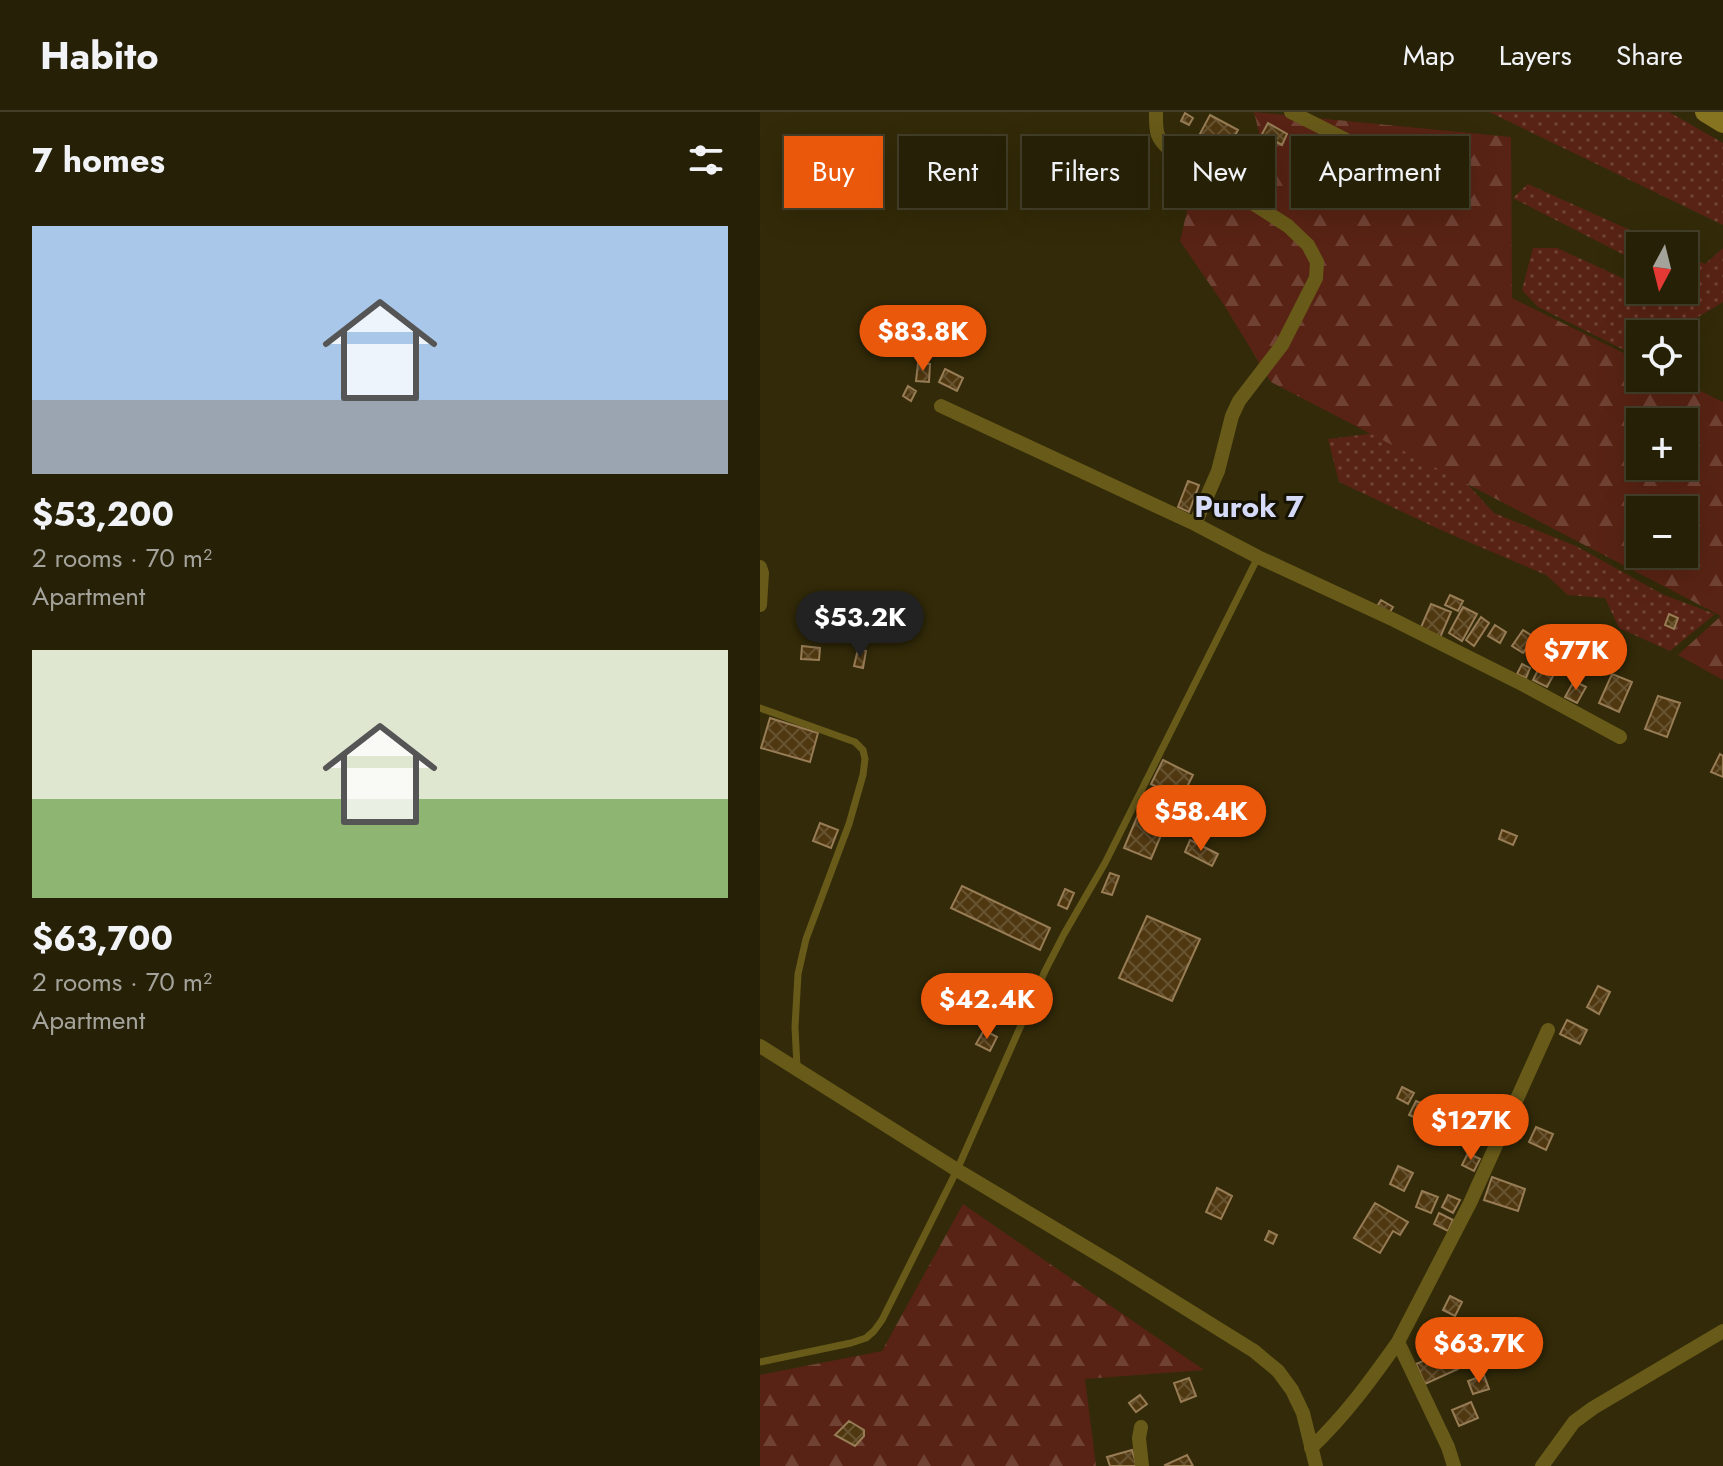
<!DOCTYPE html>
<meta charset="utf-8">
<style>
:root{--surface:#262006;--page:#322d14;--text:#f1f3f6;--muted:#a4a39b;--line:#423e28;--accent:#ea580c}
body{margin:0;font-family:Jost,sans-serif;background:var(--page);color:var(--text);height:100vh;display:flex;flex-direction:column;font-size:30px;white-space:nowrap}
*{box-sizing:border-box;margin:0}
p{font-size:26px;color:var(--muted)}
.icon{flex:none;width:44px;height:44px;fill:none;stroke:currentColor;stroke-width:2;stroke-linecap:round;stroke-linejoin:round}
.map{position:relative;flex:1;overflow:hidden}
.details{display:flex;flex-direction:column;background:var(--surface);width:760px}
.details>*{flex:none}
.hud{position:absolute;left:24px;top:24px;width:760px;height:72px;display:flex;gap:16px}
.needle{width:52px;rotate:187deg}
.buttons{position:absolute;left:866px;top:120px;display:grid;gap:16px}
.buttons a{display:grid;place-items:center;width:72px;height:72px;border-radius:0px;background:var(--surface);box-shadow:0 8px 32px #0002,0 0 0 2px var(--line);font-size:40px}
.price{position:absolute;translate:-50% -68px;padding:0 18px;border-radius:28px;background:var(--accent);color:#fff;font-size:26px;line-height:52px;filter:drop-shadow(0 2px 4px #0008)}
.price::after{content:'';position:absolute;left:50%;top:48px;width:24px;height:18px;margin-left:-12px;background:inherit;clip-path:polygon(0 0,100% 0,50% 100%)}
.price.active{background:#222;color:#fff}
ul{padding:0;list-style:none}
li{display:grid;align-content:center;gap:16px;height:424px;padding:0 32px}
li span{display:grid;place-items:center;height:248px;border-radius:0px;color:#555}
li>.icon{margin-inline-start:auto}
span .icon{width:144px;height:144px;fill:#fffc;stroke-width:1}
li b{font-size:34px}
h2{display:flex;justify-content:space-between;align-items:center;height:96px;padding:0 32px;font-size:34px}
.chip{padding:0 28px;border-radius:0px;background:var(--surface);box-shadow:0 8px 32px #0002,0 0 0 2px var(--line);font-size:28px;line-height:72px}
.chip.active{background:var(--accent);color:#fff}
header{display:flex;align-items:center;gap:48px;box-sizing:border-box;height:112px;padding:0 40px;background:var(--surface);border-bottom:2px solid var(--line)}
header strong{font-size:38px}
nav{display:flex;gap:44px;margin-inline-start:auto;font-size:28px}
main{display:flex;flex:1;min-height:0}
.map>svg:first-child{display:block}
.green{fill:url(#green-dots)}
.forest{fill:url(#forest-firs);fill-rule:evenodd}
.building{fill:url(#building-cross-hatch);stroke:#977c55;stroke-width:2}
.lines{fill:none;stroke-linecap:round;stroke-linejoin:round}
.service{stroke:#685a19;stroke-width:7}
.minor{stroke:#685a19;stroke-width:14}
.secondary{stroke:#867421;stroke-width:20}
.labels{text-anchor:middle;stroke-width:6;stroke-linejoin:round;paint-order:stroke}
.neighbourhood-label{font-size:30px;font-weight:bold;fill:#d4daf7;stroke:#171303}
</style>
<header>
<strong>Habito</strong>
<nav><a>Map</a><a>Layers</a><a>Share</a></nav>
</header>
<main>
<section class="details">
<h2>7 homes<svg class="icon" aria-label="filters" viewBox="0 0 24 24"><path d="M4 7h16M4 17h16"/><circle cx="9" cy="7" r="2"/><circle cx="15" cy="17" r="2"/></svg></h2>
<ul>
<li><span style="background:linear-gradient(#a9c7e8 70%,#9aa5b1 0)"><svg class="icon" aria-label="home" viewBox="0 0 24 24"><path d="M3 11l9-7 9 7M6 9v11h12V9"/></svg></span><div><b>$53,200</b><p>2 rooms · 70 m²</p><p>Apartment</p></div></li>
<li><span style="background:linear-gradient(#dfe7d0 60%,#8fb573 0)"><svg class="icon" aria-label="home" viewBox="0 0 24 24"><path d="M3 11l9-7 9 7M6 9v11h12V9"/></svg></span><div><b>$63,700</b><p>2 rooms · 70 m²</p><p>Apartment</p></div></li>
</ul>
</section>
<div class="map">
<svg width="963" height="1354" viewBox="0 0 963 1354">
<defs>
<pattern id="green-dots" width="8" height="8" patternUnits="userSpaceOnUse" patternTransform="scale(2)"><rect width="8" height="8" fill="#582314"/><path d="M2 2h.1M6 6h.1" fill="none" stroke="#704234" stroke-width="1.8" stroke-linecap="round"/></pattern>
<pattern id="forest-firs" width="22" height="20" patternUnits="userSpaceOnUse" patternTransform="scale(2)"><rect width="22" height="20" fill="#582314"/><path d="M5 1l3.5 6h-7zM16 11l3.5 6h-7z" fill="#704234"/></pattern>
<pattern id="building-cross-hatch" width="8" height="8" patternUnits="userSpaceOnUse" patternTransform="scale(2)"><rect width="8" height="8" fill="#4f3710"/><path d="M0 0l8 8M0 8l8-8" fill="none" stroke="#685331"/></pattern>
</defs>
<rect width="100%" height="100%" fill="#322a08"/>
<path class="green" d="M 729,0 L 909,0 L 963,31 L 963,113 Z
M 768,72 L 905,134 L 880,134 L 880,151 L 753,86 Z
M 773,136 L 797,136 L 880,174 L 880,178 L 888,178 L 908,187 L 921,178 L 924,178 L 925,175 L 924,143 L 945,152 L 963,136 L 963,190 L 935,207 L 929,242 L 924,252 L 924,222 L 880,222 L 880,246 L 778,195 L 762,178 Z
M 624,320 L 701,365 L 734,401 L 816,434 L 904,483 L 955,502 L 910,539 L 859,516 L 845,486 L 808,483 L 786,463 L 683,419 L 579,370 L 568,327 Z"/>
<path class="forest" d="M 494,0 L 751,25 L 752,186 L 880,249 L 880,266 L 914,266 L 963,290 L 963,568 L 918,543 L 961,504 L 511,270 L 464,193 L 420,129 L 434,69 L 507,54 ZM 880,310 L 924,310 L 924,354 L 880,354 ZM 880,398 L 924,398 L 924,442 L 880,442 Z
M 203,1092 L 444,1258 L 325,1267 L 336,1354 L 0,1354 L 0,1263 L 122,1239 Z"/>
<path class="building" d="M 425,1 L 433,6 L 429,13 L 421,9 Z
M 450,3 L 478,18 L 462,48 L 434,33 Z
M 508,11 L 527,22 L 522,33 L 502,22 Z
M 669,28 L 685,37 L 671,65 L 660,59 L 663,53 L 657,50 Z
M 164,221 L 173,223 L 170,233 L 162,231 Z
M 143,234 L 155,235 L 154,242 L 142,241 Z
M 158,251 L 170,252 L 169,270 L 156,269 Z
M 185,257 L 203,266 L 197,279 L 179,270 Z
M 148,274 L 156,279 L 151,289 L 143,284 Z
M 428,369 L 439,373 L 429,400 L 418,395 Z
M 690,483 L 703,489 L 698,499 L 685,493 Z
M 621,488 L 633,495 L 628,503 L 616,496 Z
M 671,492 L 691,500 L 679,528 L 659,520 Z
M 703,495 L 717,502 L 702,529 L 689,521 Z
M 40,496 L 48,498 L 45,509 L 37,507 Z
M 909,502 L 918,506 L 914,517 L 905,513 Z
M 721,505 L 729,511 L 714,534 L 706,528 Z
M 54,511 L 65,513 L 63,525 L 52,523 Z
M 735,513 L 746,520 L 740,531 L 728,524 Z
M 763,518 L 774,525 L 763,541 L 752,534 Z
M 795,519 L 810,528 L 801,542 L 786,533 Z
M 42,534 L 60,536 L 59,548 L 41,547 Z
M 98,537 L 106,539 L 103,556 L 94,554 Z
M 762,552 L 770,556 L 766,566 L 757,562 Z
M 779,556 L 793,564 L 787,575 L 773,568 Z
M 852,562 L 872,570 L 859,600 L 839,591 Z
M 814,569 L 826,575 L 817,591 L 805,585 Z
M 898,584 L 920,591 L 907,625 L 885,617 Z
M 10,606 L 58,621 L 50,650 L 1,636 Z
M 960,642 L 963,644 L 963,665 L 951,660 Z
M 403,648 L 433,663 L 421,687 L 391,672 Z
M 377,705 L 404,716 L 391,747 L 364,736 Z
M 430,707 L 443,713 L 437,724 L 425,718 Z
M 60,711 L 78,718 L 71,736 L 53,729 Z
M 742,718 L 757,724 L 753,733 L 739,727 Z
M 430,728 L 458,742 L 452,754 L 425,740 Z
M 350,761 L 359,764 L 352,783 L 342,780 Z
M 202,774 L 290,816 L 280,838 L 191,796 Z
M 305,777 L 314,781 L 307,797 L 298,793 Z
M 387,804 L 440,827 L 412,889 L 359,866 Z
M 838,874 L 850,880 L 839,902 L 827,895 Z
M 807,908 L 827,918 L 820,932 L 800,922 Z
M 224,918 L 237,925 L 230,939 L 216,932 Z
M 642,975 L 654,981 L 648,992 L 637,986 Z
M 656,989 L 670,995 L 663,1009 L 649,1003 Z
M 776,1015 L 793,1022 L 786,1038 L 769,1030 Z
M 708,1041 L 720,1047 L 714,1059 L 702,1053 Z
M 638,1054 L 653,1061 L 644,1079 L 630,1072 Z
M 732,1065 L 765,1077 L 758,1099 L 724,1088 Z
M 457,1076 L 472,1084 L 461,1107 L 446,1100 Z
M 662,1079 L 678,1085 L 671,1101 L 656,1095 Z
M 688,1083 L 700,1088 L 693,1101 L 682,1095 Z
M 615,1091 L 648,1110 L 640,1123 L 633,1119 L 620,1141 L 594,1126 Z
M 679,1101 L 693,1108 L 688,1119 L 674,1112 Z
M 509,1119 L 517,1123 L 513,1132 L 505,1128 Z
M 690,1184 L 702,1190 L 695,1204 L 683,1198 Z
M 678,1219 L 685,1235 L 665,1244 L 658,1228 Z
M 689,1238 L 698,1257 L 665,1272 L 656,1252 Z
M 724,1263 L 729,1277 L 713,1282 L 708,1269 Z
M 429,1266 L 436,1284 L 421,1290 L 414,1271 Z
M 380,1283 L 387,1292 L 376,1300 L 369,1291 Z
M 711,1290 L 718,1306 L 699,1314 L 692,1298 Z
M 89,1309 L 104,1318 L 104,1324 L 95,1334 L 75,1323 Z
M 372,1338 L 377,1354 L 350,1354 L 347,1345 Z
M 427,1343 L 433,1354 L 406,1354 L 405,1353 Z"/>
<g class="lines">
<path class="service" d="M 0,596 L 95,630 L 103,638 L 105,647 L 103,663 L 89,712 L 46,827 L 38,862 L 35,915 L 37,955
M 0,1250 L 91,1231 L 106,1226 L 114,1219 L 122,1208 L 197,1058 L 285,859 L 304,822 L 345,751 L 498,445"/>
<path class="minor" d="M 396,0 C 396,19 395,25 410,38 L 528,114 L 548,133 L 557,150 L 556,166 L 522,233 L 479,289 L 472,304 L 458,359 L 435,412
M 531,0 L 640,55
M 181,294 L 435,412 L 498,445 L 634,508 L 764,573 L 860,625
M 0,455 L 2,461 L 0,493
M 0,934 L 197,1058 L 359,1155 L 494,1239 L 518,1259 L 532,1278 L 543,1301 L 556,1354
M 381,1315 L 379,1326 L 382,1354
M 551,1336 C 585,1304 611,1268 638,1230
M 694,1354 L 688,1335 L 638,1230 L 710,1091 L 788,918
M 782,1354 L 814,1310 L 833,1296 L 963,1219"/>
<path class="secondary" d="M 945,0 L 963,11"/>
</g>
<g class="labels">
<g class="neighbourhood-label">
<text x="489" y="405">Purok 7</text>
</g>
</g>
</svg>
<div class="buttons">
<a><svg class="needle" viewBox="-14 -14 28 28"><path d="M0-13l5 13h-10z" fill="#e53935"/><path d="M0 13l5-13h-10z" fill="#a4a39b"/></svg></a>
<a><svg class="icon" aria-label="locate" viewBox="0 0 24 24"><circle cx="12" cy="12" r="6"/><path d="M12 2v4M12 18v4M2 12h4M18 12h4"/></svg></a>
<a>+</a>
<a>−</a>
</div>
<b class="price" style="left:163px;top:261px">$83.8K</b>
<b class="price active" style="left:100px;top:547px">$53.2K</b>
<b class="price" style="left:816px;top:580px">$77K</b>
<b class="price" style="left:441px;top:741px">$58.4K</b>
<b class="price" style="left:227px;top:929px">$42.4K</b>
<b class="price" style="left:711px;top:1050px">$127K</b>
<b class="price" style="left:719px;top:1273px">$63.7K</b>
<div class="hud">
<a class="chip active">Buy</a>
<a class="chip">Rent</a>
<a class="chip">Filters</a>
<a class="chip">New</a>
<a class="chip">Apartment</a>
</div>
</div>
</main>
